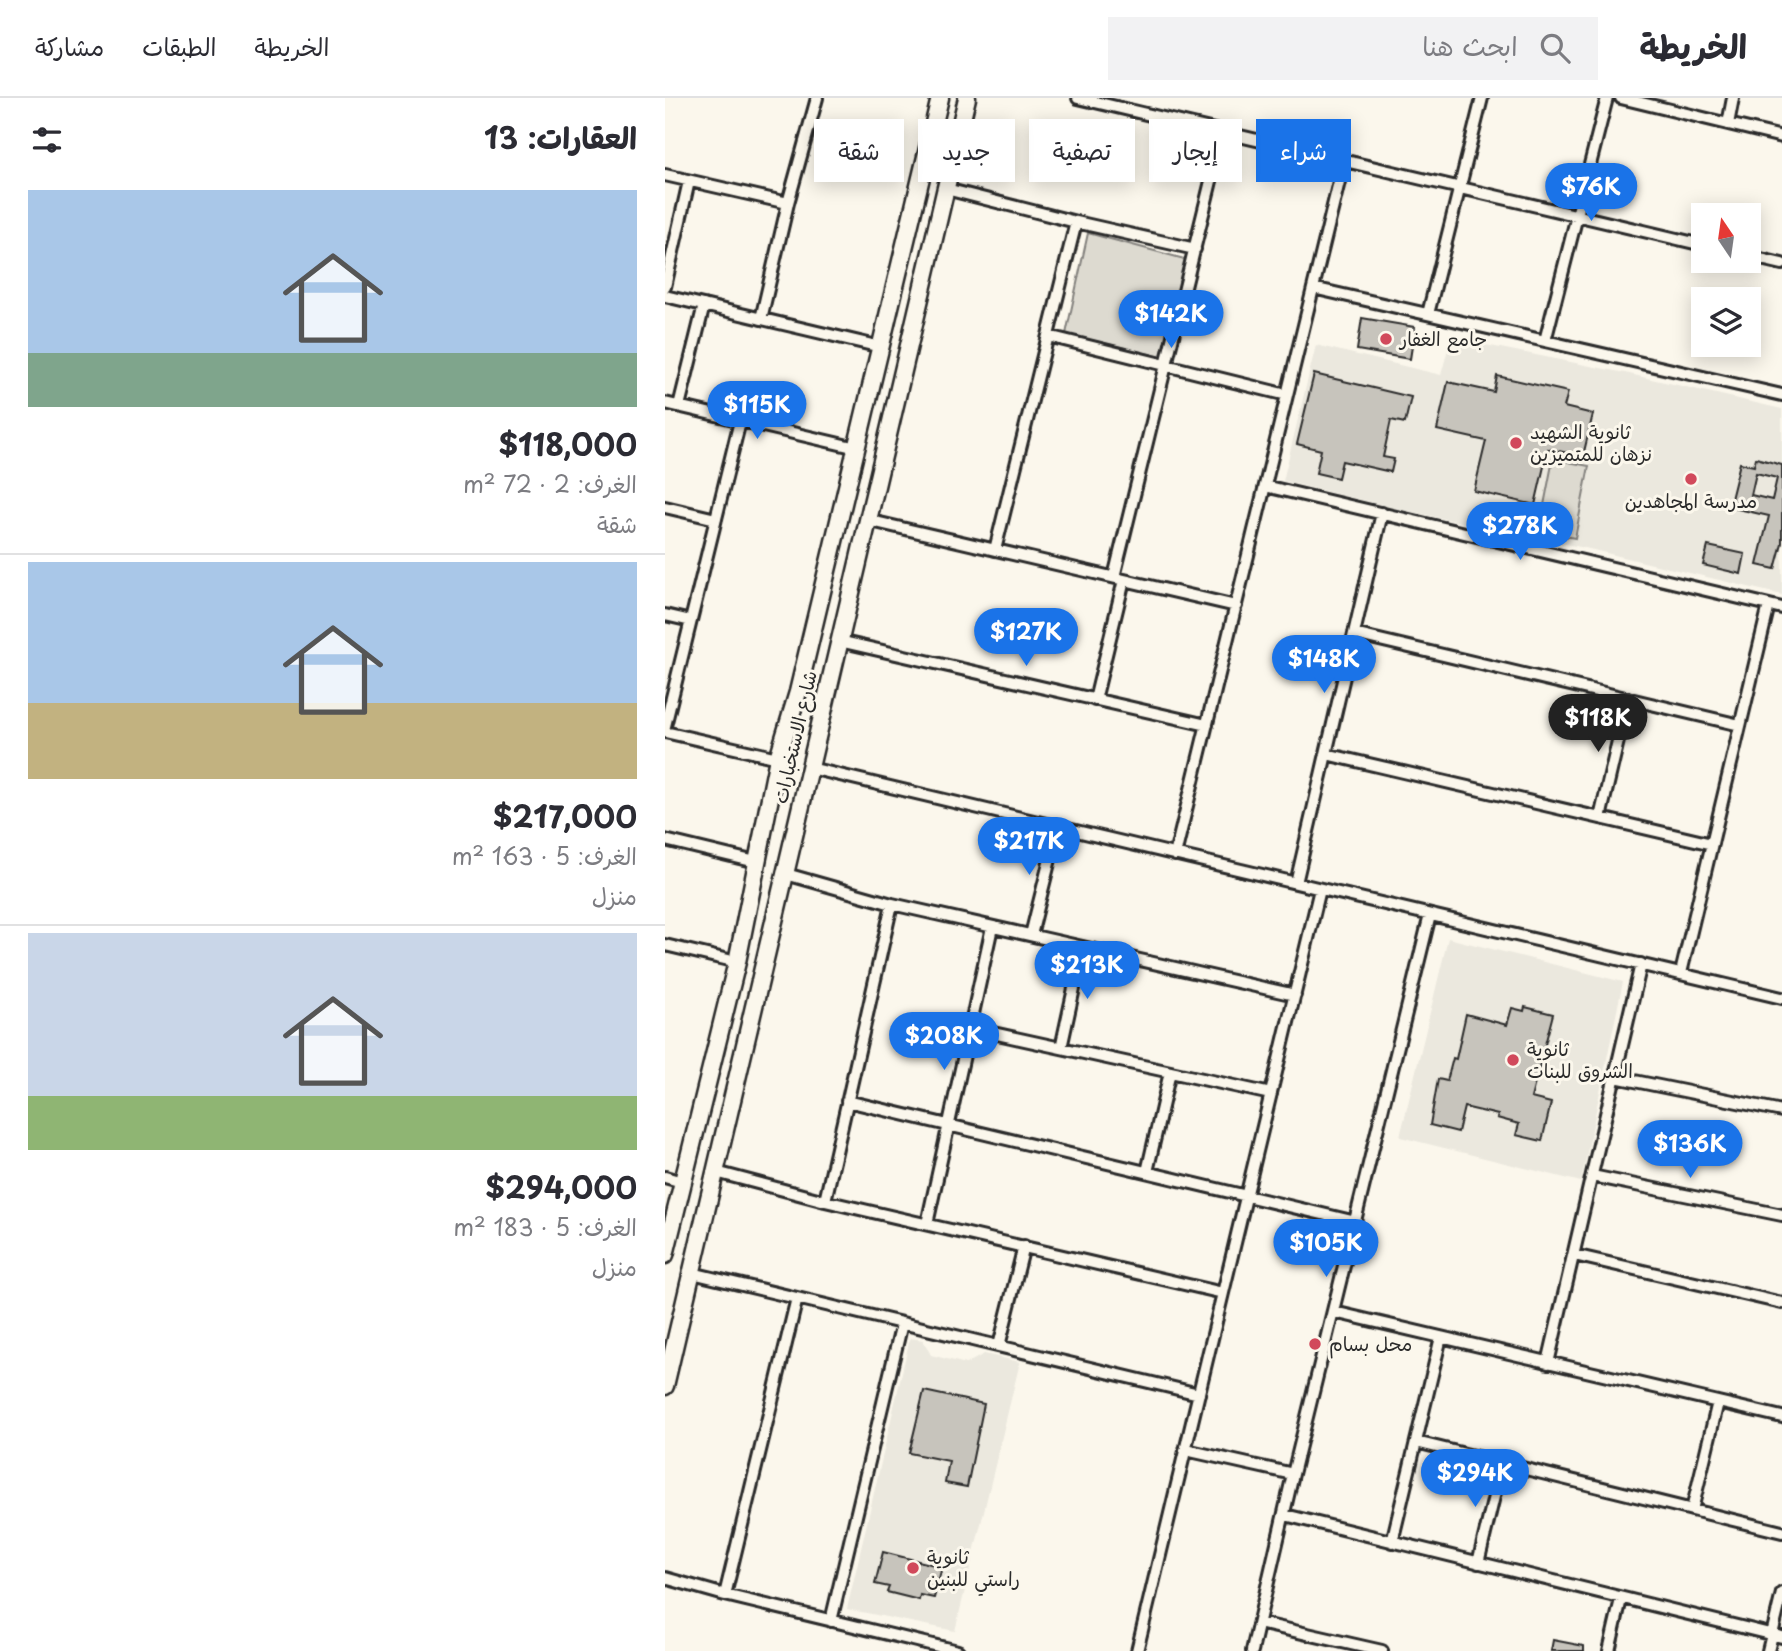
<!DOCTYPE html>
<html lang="ar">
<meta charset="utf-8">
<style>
:root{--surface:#fff;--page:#f2f2f3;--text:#2b2b33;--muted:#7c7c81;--line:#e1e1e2;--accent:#1a73e8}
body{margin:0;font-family:"Playpen Sans","Playpen Sans Arabic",sans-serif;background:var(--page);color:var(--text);direction:rtl;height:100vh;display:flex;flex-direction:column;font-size:26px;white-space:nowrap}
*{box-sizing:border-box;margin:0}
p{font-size:23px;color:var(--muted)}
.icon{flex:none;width:38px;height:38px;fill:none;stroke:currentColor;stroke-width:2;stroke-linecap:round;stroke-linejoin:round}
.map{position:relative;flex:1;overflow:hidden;direction:ltr}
.side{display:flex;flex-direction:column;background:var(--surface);width:665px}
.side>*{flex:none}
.banner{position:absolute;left:21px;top:21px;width:665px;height:63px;direction:rtl;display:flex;gap:14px}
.needle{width:46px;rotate:347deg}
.fabs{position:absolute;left:1026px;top:105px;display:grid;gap:14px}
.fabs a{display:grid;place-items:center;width:70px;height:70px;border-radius:0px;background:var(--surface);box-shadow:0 4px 18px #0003;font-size:35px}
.price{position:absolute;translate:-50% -60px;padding:0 16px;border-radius:24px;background:var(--accent);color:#fff;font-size:23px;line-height:46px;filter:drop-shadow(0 2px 4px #0008)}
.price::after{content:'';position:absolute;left:50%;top:42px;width:21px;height:16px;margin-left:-10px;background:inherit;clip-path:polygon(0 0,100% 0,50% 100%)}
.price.current{background:#222;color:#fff}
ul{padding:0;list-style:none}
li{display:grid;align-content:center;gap:14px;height:371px;padding:0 28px}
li+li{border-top:2px solid var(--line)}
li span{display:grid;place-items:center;height:217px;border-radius:0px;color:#555}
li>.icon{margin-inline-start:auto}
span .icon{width:126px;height:126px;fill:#fffc;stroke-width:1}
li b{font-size:30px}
h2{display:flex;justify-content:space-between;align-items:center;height:84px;padding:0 28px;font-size:30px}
.tag{padding:0 24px;border-radius:0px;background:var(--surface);box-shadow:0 4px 18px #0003;font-size:24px;line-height:63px}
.tag.current{background:var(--accent);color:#fff}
header{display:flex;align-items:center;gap:42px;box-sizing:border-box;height:98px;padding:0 35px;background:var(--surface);border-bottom:2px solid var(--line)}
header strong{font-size:33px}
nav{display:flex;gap:38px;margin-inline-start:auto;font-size:24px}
.search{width:490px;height:63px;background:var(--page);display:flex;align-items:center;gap:18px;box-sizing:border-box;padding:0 24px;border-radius:0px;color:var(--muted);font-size:26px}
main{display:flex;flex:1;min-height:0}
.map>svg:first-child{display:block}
.built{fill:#ebe8de}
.green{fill:#dddad0;stroke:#84827e;stroke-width:2}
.building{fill:#c7c4bc;stroke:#2b2b2b;stroke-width:2;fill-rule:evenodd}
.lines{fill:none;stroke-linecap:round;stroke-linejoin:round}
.minor-casing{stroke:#2b2b2b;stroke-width:16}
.secondary-casing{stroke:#2b2b2b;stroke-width:21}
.minor{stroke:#fbf7ec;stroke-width:10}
.secondary{stroke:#fbf7ec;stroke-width:16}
.poi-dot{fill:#d1495b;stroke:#fbf7ec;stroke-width:2.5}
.labels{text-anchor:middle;stroke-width:6;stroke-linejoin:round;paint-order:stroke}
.poi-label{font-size:19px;fill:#2b2b2b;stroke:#fbf7ec;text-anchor:start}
.street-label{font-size:19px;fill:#2b2b2b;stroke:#fbf7ec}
</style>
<header>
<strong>الخريطة</strong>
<div class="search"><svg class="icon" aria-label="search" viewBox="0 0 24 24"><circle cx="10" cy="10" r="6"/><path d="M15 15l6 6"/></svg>ابحث هنا</div>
<nav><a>الخريطة</a><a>الطبقات</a><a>مشاركة</a></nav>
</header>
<main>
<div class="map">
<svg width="1117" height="1553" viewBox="0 0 1117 1553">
<rect width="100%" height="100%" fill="#fbf7ec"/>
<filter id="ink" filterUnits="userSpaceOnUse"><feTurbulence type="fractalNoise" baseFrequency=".0143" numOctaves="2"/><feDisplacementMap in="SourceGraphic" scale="14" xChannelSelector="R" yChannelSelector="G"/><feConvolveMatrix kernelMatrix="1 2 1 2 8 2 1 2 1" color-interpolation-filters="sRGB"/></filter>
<g filter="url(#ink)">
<path class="built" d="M 786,240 L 960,275 L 1117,311 L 1117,497 L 920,450 L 741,413 L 618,383 L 651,247 L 776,277 Z
M 783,840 L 958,884 L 916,1084 L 735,1039 Z
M 245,1240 L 258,1242 L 266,1257 L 301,1266 L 319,1256 L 355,1264 L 290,1533 L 182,1511 Z"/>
<path class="green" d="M 423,135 L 523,162 L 501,260 L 401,236 Z
M 888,361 L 924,368 L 910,440 L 874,433 Z"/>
<path class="building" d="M 697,220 L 750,229 L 745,261 L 692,252 Z
M 649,276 L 746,299 L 740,325 L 726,322 L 718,359 L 729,361 L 726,374 L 677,363 L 673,380 L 651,375 L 656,352 L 632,346 Z
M 832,278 L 903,294 L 899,309 L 928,316 L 918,358 L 883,351 L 870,407 L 809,393 L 821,343 L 772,332 L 783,284 L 829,294 Z
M 1091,360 L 1117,367 L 1117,445 L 1110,471 L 1092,467 L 1104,418 L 1064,409 L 1075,365 L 1089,368 ZM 1091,375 L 1112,380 L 1107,402 L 1086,397 Z
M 1043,448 L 1080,456 L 1076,476 L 1038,467 Z
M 860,909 L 888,916 L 866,1000 L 886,1005 L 877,1043 L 851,1037 L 854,1026 L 832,1020 L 833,1017 L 799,1009 L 793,1034 L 765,1027 L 773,981 L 782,983 L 788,960 L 791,961 L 801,916 L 842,927 L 847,910 L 859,913 Z
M 259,1293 L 319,1306 L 302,1389 L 280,1385 L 284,1363 L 244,1355 Z
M 218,1454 L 277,1469 L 269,1500 L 255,1497 L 254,1502 L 222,1494 L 224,1489 L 210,1486 Z
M 888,1542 L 919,1548 L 919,1553 L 886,1553 Z"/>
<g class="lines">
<g class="minor-casing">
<path id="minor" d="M 413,0 L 1038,147
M 956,0 L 1117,39
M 1063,26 L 1068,0
M 0,77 L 123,105
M 281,91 L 411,124 L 530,151
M 1083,158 L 1117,166
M 0,189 L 24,83
M 648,190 L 1117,297
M 0,198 L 216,249
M 763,216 L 817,0
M 96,221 L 123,105 L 152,0
M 383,238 L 622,297
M 880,243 L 942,0
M 0,305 L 192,350
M 14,308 L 39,207
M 600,388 L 1117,510
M 0,409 L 51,421
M 202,422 L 571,508
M 330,452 L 411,124
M 449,479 L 558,34
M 0,517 L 26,523
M 689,536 L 1075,627
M 174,543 L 542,627
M 430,602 L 459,482
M 0,628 L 75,323
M 0,634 L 113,660
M 661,656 L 1047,746
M 145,670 L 1117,900
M 935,720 L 963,600
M 0,742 L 91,764
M 510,757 L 679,63
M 121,776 L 227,806 L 630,897
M 631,785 L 717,415
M 366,837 L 393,729
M 0,847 L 72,864
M 1016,875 L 1104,507
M 305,930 L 606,996
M 396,950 L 418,849
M 950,979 L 1117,1013
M 182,1003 L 691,1124
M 51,1074 L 160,1103 L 558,1195
M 482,1074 L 505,974
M 927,1078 L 1117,1117
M 0,1079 L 17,1084
M 160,1103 L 227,806
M 262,1126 L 327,829
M 909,1157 L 1117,1205
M 27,1175 L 534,1296
M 669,1214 L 1117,1319
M 334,1248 L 359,1148
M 883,1265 L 976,866
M 751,1344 L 1117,1434
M 521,1352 L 628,1376
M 1027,1412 L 1053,1304
M 620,1417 L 1117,1539
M 727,1444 L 776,1239
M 813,1465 L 837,1365
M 0,1480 L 60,1497 L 293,1553
M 60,1497 L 132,1200
M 166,1523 L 237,1225
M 594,1525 L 717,1553
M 472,1553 L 655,791
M 587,1553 L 628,1376 L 765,817
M 944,1553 L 956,1501
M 1103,1553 L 1117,1495"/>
</g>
<g class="secondary-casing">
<path id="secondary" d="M 0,1157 L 72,864 L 113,660 L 133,594 L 275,0
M 0,1288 L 302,0"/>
</g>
<use href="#minor" class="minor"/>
<use href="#secondary" class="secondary"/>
</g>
</g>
<g class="poi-dot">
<circle cx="721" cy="241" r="7"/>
<circle cx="851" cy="345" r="7"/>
<circle cx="1026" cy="381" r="7"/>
<circle cx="848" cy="962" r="7"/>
<circle cx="650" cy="1246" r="7"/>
<circle cx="248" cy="1470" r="7"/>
</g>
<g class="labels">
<g class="poi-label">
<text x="735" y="248">جامع الغفار</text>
<text x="865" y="341">ثانوية الشهيد<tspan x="865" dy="22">نزهان للمتميزين</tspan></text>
<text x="1026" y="410" text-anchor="middle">مدرسة المجاهدين</text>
<text x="862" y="958">ثانوية<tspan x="862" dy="22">الشروق للبنات</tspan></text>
<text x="664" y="1253">محل بسام</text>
<text x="262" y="1466">ثانوية<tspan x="262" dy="22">راستي للبنين</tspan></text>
</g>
<g class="street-label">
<text transform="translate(130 639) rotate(-77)" y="7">شارع الاستخبارات</text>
</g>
</g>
</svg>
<div class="fabs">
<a><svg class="needle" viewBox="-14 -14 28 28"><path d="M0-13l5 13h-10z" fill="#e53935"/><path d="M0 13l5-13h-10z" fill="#7c7c81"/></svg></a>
<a><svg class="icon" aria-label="layers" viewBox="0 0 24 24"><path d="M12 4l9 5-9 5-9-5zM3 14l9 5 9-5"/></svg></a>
</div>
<b class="price" style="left:926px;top:125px">$76K</b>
<b class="price" style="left:506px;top:252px">$142K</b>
<b class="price" style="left:92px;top:343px">$115K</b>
<b class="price" style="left:855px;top:464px">$278K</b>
<b class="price" style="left:361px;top:570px">$127K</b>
<b class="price" style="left:659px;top:597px">$148K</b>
<b class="price current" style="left:933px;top:656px">$118K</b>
<b class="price" style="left:364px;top:779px">$217K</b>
<b class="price" style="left:422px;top:903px">$213K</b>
<b class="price" style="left:279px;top:974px">$208K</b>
<b class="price" style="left:1025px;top:1082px">$136K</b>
<b class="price" style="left:661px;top:1181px">$105K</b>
<b class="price" style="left:810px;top:1411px">$294K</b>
<div class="banner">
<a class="tag current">شراء</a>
<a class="tag">إيجار</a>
<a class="tag">تصفية</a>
<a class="tag">جديد</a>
<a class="tag">شقة</a>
</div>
</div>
<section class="side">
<h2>العقارات: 13<svg class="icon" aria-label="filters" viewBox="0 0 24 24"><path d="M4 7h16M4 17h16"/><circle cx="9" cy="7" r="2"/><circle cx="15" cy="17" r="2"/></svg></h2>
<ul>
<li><span style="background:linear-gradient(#a9c7e8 75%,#7fa58c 0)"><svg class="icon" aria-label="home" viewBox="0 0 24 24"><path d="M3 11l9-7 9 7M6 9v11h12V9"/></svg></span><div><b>$118,000</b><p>الغرف: 2 · 72 m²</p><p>شقة</p></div></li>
<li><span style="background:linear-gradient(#a9c7e8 65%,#c2b280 0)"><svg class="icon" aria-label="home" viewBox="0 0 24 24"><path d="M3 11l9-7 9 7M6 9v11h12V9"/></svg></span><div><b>$217,000</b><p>الغرف: 5 · 163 m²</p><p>منزل</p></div></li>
<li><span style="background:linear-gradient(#c9d6e8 75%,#8fb573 0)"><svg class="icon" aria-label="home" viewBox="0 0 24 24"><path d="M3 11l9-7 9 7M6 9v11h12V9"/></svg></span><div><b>$294,000</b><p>الغرف: 5 · 183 m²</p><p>منزل</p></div></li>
</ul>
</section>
</main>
